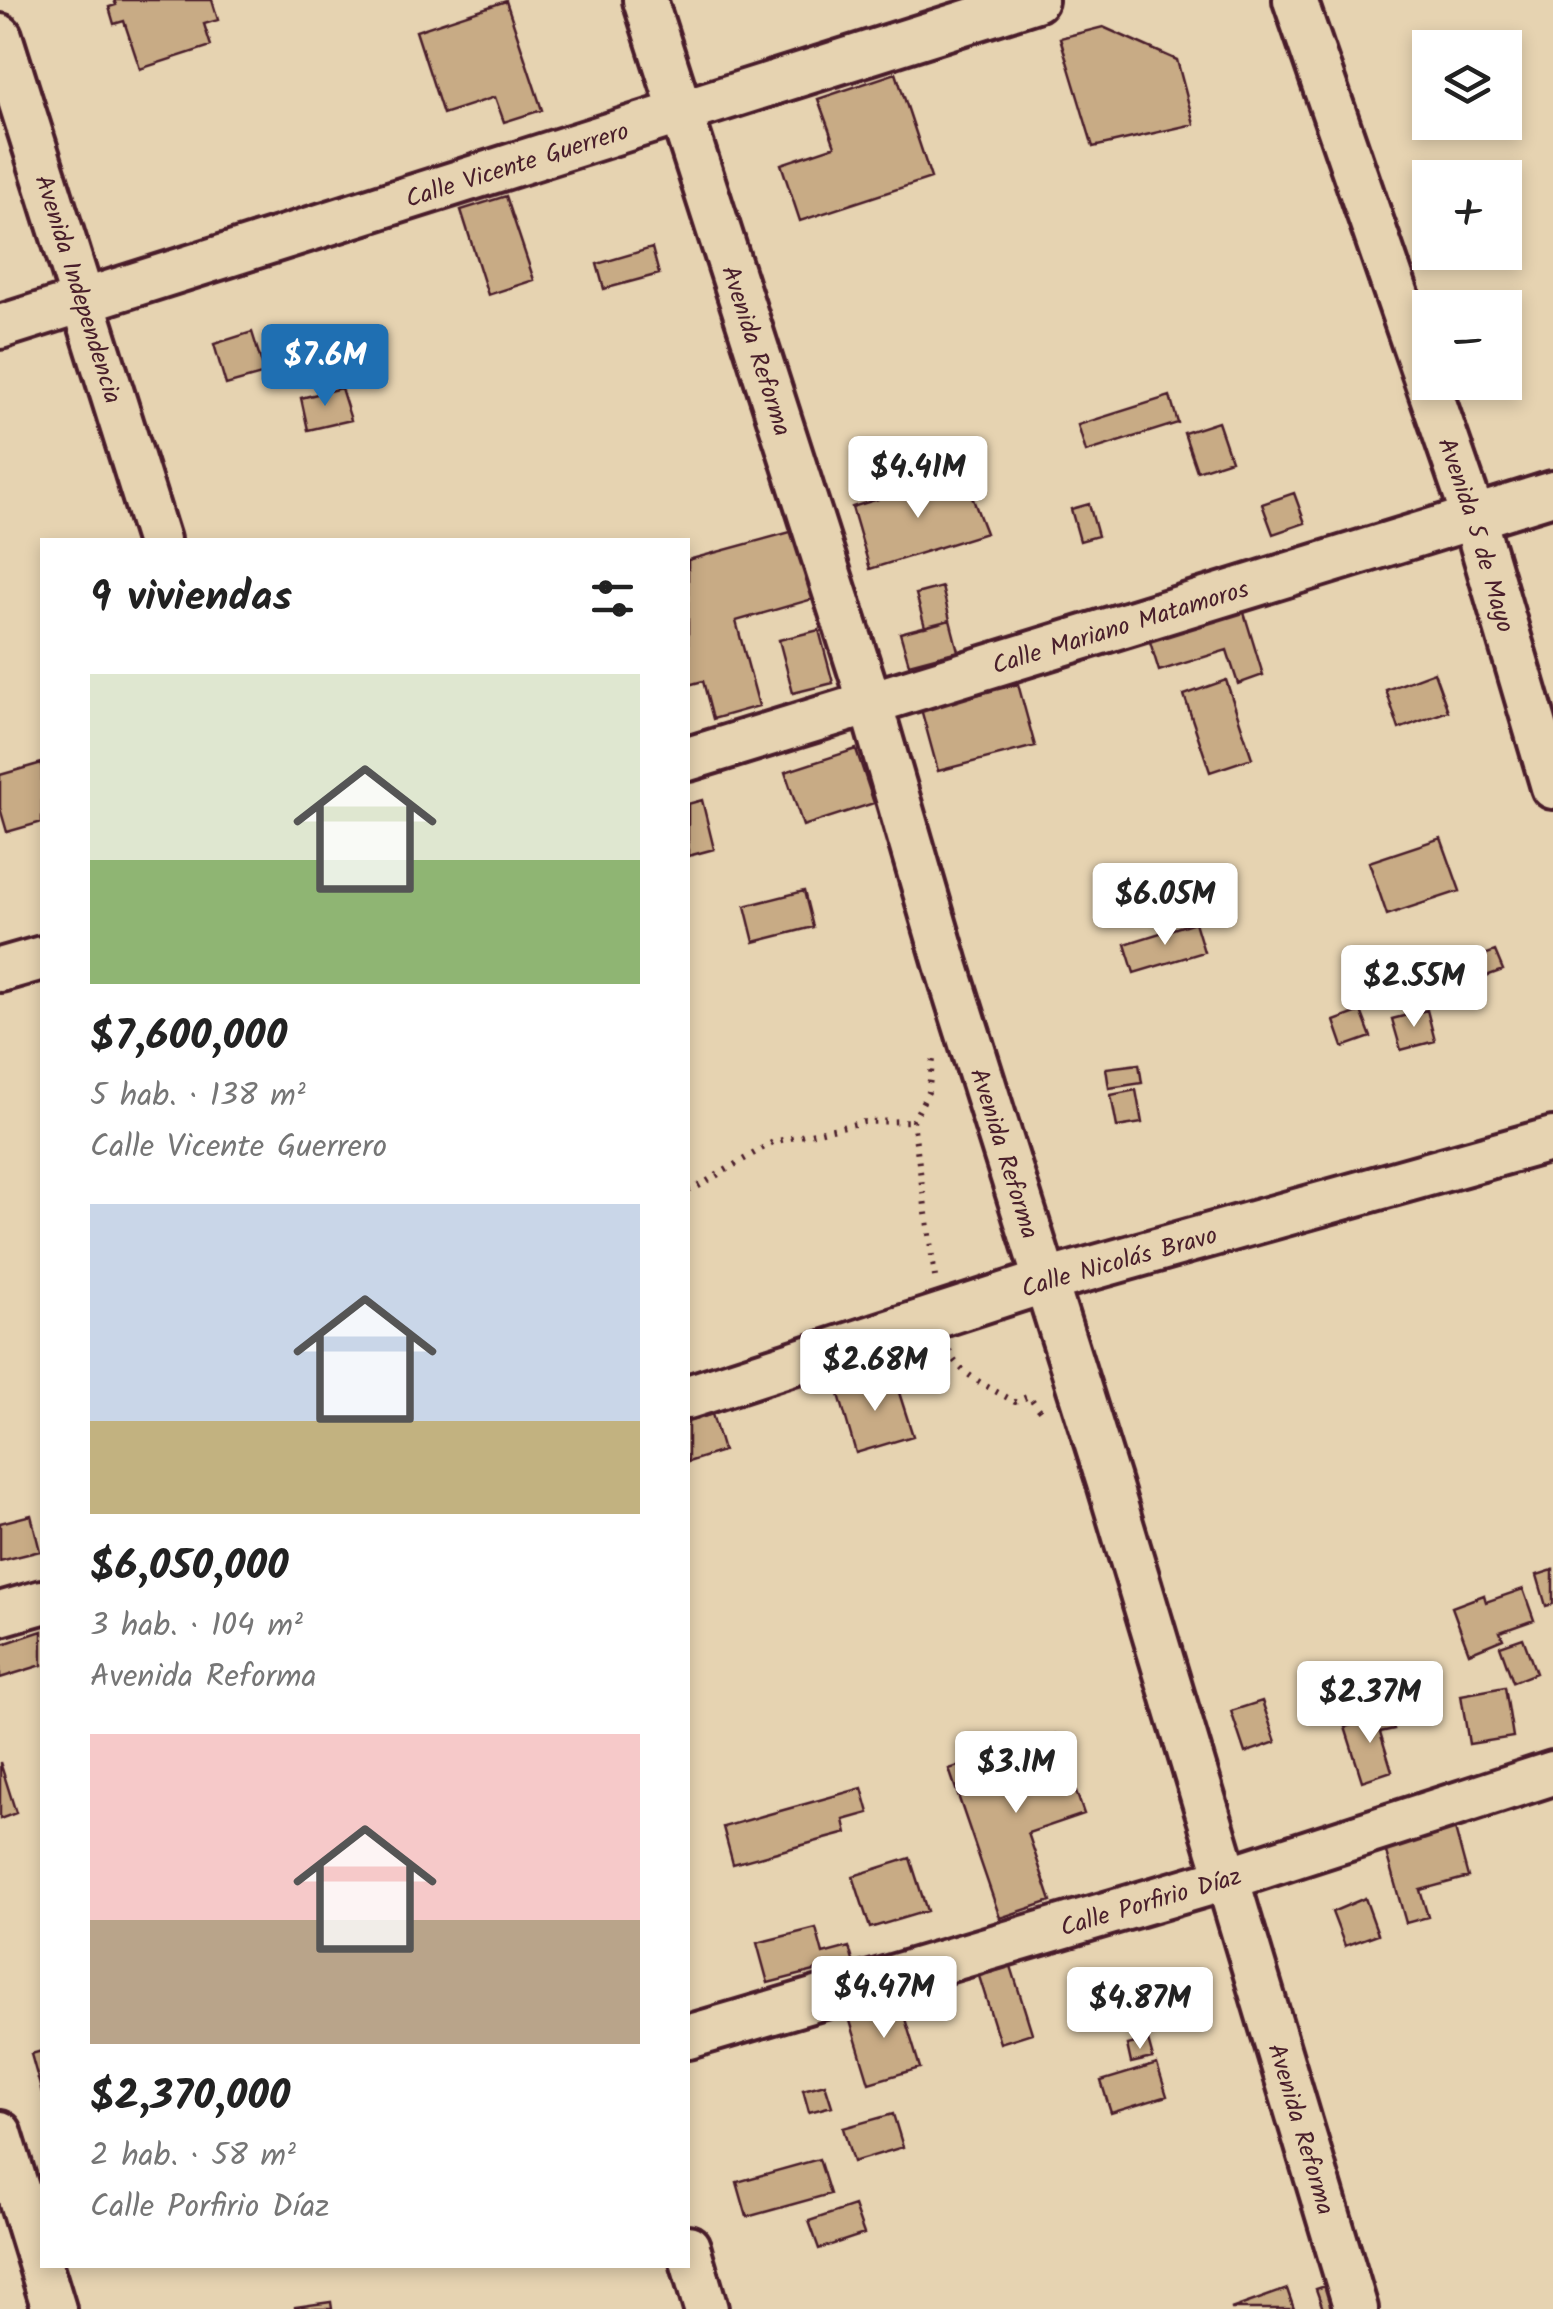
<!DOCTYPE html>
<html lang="es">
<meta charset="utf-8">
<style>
:root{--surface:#fff;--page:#f6f6f6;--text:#222;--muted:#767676;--accent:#1f6fb2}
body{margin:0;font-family:Kalam,sans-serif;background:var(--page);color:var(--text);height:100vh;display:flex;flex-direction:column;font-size:38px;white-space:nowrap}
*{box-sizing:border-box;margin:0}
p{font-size:32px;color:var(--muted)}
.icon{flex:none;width:55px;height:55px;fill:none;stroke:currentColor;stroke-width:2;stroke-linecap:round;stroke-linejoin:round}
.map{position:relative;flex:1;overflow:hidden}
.details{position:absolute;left:40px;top:538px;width:650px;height:1730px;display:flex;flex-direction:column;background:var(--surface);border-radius:0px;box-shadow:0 5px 15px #0003}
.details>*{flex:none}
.buttons{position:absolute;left:1412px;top:30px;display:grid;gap:20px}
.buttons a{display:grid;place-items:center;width:110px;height:110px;border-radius:0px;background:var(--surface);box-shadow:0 5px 15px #0003;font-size:50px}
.price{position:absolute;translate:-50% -85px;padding:0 22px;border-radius:10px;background:#fff;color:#222;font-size:32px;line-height:65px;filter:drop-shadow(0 2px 5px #0008)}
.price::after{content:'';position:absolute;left:50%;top:60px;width:30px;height:22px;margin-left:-15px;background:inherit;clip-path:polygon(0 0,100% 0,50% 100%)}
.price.on{background:var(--accent);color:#fff}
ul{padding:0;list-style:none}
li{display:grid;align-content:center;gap:20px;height:530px;padding:0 50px}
li span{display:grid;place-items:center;height:310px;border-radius:0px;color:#555}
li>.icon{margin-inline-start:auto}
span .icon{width:180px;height:180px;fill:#fffc;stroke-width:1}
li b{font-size:42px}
h2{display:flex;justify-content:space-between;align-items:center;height:120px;padding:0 50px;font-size:42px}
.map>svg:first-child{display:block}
.building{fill:#c8ab85;stroke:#4a1f2b;stroke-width:2.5}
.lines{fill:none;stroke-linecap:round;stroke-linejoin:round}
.street-casing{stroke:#4a1f2b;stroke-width:50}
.path{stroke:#4a1f2b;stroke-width:6;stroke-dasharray:2.5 8;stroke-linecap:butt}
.street{stroke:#e6d3b1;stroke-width:42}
.labels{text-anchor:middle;stroke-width:8;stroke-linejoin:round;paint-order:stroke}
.street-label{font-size:25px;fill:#4a1f2b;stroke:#e6d3b1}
</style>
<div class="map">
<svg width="1553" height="2309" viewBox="0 0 1553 2309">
<rect width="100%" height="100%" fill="#e6d3b1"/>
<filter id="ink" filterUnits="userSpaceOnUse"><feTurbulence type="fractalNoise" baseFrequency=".01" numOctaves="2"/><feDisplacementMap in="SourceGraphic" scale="20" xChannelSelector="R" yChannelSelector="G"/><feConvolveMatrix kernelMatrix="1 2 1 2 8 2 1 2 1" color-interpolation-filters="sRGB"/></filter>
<g filter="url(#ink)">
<path class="building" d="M 114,0 L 212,0 L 218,20 L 204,24 L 211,46 L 140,69 L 124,21 L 114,24 L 109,7 L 116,5 Z
M 506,1 L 542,110 L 504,122 L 495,97 L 443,114 L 416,31 Z
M 1103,27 L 1177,60 L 1194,124 L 1093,147 L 1060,38 Z
M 896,73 L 931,178 L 800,221 L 781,164 L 835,146 L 818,99 Z
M 506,196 L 534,280 L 488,295 L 461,210 Z
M 652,248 L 659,274 L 604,289 L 597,264 Z
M 252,332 L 265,374 L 226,385 L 214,344 Z
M 341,388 L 351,420 L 308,430 L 301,398 Z
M 1170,396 L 1178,423 L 1086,452 L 1078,425 Z
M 1218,422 L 1231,460 L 1197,471 L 1184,433 Z
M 963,473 L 986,533 L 870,569 L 852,507 Z
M 1294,493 L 1305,523 L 1273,534 L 1262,504 Z
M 1089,504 L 1098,536 L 1080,541 L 1071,509 Z
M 794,531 L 813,599 L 736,621 L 759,706 L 713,719 L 703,681 L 688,685 L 688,560 Z
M 942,587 L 950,620 L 925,627 L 916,594 Z
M 1242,606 L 1263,675 L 1238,684 L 1227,650 L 1159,671 L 1148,635 Z
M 950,620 L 958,651 L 909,664 L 900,633 Z
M 819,630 L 833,683 L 793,693 L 779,640 Z
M 1434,672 L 1448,711 L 1399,729 L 1386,690 Z
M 1226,680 L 1252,758 L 1210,772 L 1184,695 Z
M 1018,684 L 1035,746 L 938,771 L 921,709 Z
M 856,749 L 874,803 L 803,826 L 785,772 Z
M 42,763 L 42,822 L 7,832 L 0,808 L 0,775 Z
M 702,800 L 714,849 L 688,856 L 688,804 Z
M 1441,838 L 1460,891 L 1387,915 L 1369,862 Z
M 804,891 L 813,927 L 754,942 L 745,906 Z
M 1195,922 L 1204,952 L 1134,973 L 1125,944 Z
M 1495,951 L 1503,970 L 1478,979 L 1471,960 Z
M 1427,1010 L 1435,1041 L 1401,1050 L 1392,1019 Z
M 1361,1011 L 1371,1037 L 1343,1047 L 1334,1021 Z
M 1139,1064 L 1142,1083 L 1109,1088 L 1106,1068 Z
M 1136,1090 L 1142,1123 L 1117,1127 L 1111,1095 Z
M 894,1377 L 913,1436 L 856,1453 L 838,1391 Z
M 712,1414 L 723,1451 L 688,1462 L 688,1422 Z
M 31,1515 L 40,1551 L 0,1561 L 0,1523 Z
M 1553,1570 L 1553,1604 L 1546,1606 L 1537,1575 Z
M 1523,1589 L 1534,1620 L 1500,1632 L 1503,1639 L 1469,1653 L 1452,1607 L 1484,1595 L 1486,1602 Z
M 42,1631 L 42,1665 L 0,1678 L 0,1645 Z
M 1523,1638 L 1536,1673 L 1513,1682 L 1500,1646 Z
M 1505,1687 L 1513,1737 L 1469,1744 L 1461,1695 Z
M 1262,1701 L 1276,1742 L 1245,1753 L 1231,1711 Z
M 1389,1714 L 1394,1729 L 1380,1732 L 1392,1771 L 1362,1781 L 1345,1727 Z
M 1056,1734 L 1084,1814 L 1028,1833 L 1051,1901 L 1000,1918 L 949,1769 Z
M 0,1762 L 16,1813 L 0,1819 Z
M 862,1788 L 869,1813 L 844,1820 L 847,1833 L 733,1864 L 723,1827 Z
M 1454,1825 L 1468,1877 L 1420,1890 L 1428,1917 L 1406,1923 L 1384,1845 Z
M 910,1858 L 927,1911 L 870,1928 L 853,1876 Z
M 1365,1898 L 1378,1934 L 1345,1946 L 1332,1912 Z
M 816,1928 L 823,1954 L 849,1947 L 853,1961 L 768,1983 L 757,1943 Z
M 1011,1966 L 1032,2033 L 1000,2043 L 979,1976 Z
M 899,1999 L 920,2068 L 869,2083 L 848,2014 Z
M 1148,2040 L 1153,2058 L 1131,2063 L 1127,2045 Z
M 42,2051 L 42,2093 L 31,2054 Z
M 1157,2064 L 1167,2096 L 1111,2113 L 1101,2081 Z
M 825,2084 L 832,2106 L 809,2112 L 803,2090 Z
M 893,2114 L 903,2147 L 853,2162 L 843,2128 Z
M 819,2159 L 830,2194 L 747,2217 L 737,2182 Z
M 854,2206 L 864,2234 L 819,2249 L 809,2221 Z
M 1343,2280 L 1352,2309 L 1323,2309 L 1316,2289 Z
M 1287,2289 L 1294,2309 L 1231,2309 Z
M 331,2302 L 332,2309 L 295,2309 L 295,2307 Z"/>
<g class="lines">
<g class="street-casing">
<g id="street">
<path id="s1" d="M 645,0 L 870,702 L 946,964 L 1108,1480 L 1356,2309"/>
<path id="s2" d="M 1295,0 L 1474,518 L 1553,787"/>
<path id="s3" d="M 0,36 L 158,540"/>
<path id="s4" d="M 0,327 L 1036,0"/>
<path id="s5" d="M 688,759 L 1553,493"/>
<path d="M 0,970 L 42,958"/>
<path id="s6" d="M 688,1397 L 1046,1281 L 1553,1139"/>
<path d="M 0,1614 L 42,1602"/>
<path id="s7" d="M 688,2037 L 1225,1879 L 1553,1773"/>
<path d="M 0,2133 L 54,2309"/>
<path d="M 688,2247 L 706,2309"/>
</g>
</g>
<path class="path" d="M 933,1060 L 928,1092 L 913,1121 L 935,1277
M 688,1189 L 697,1187 L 773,1142 L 864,1122 L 913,1121
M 949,1351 C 958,1375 995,1390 1015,1402 L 1029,1396 L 1043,1414"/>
<use href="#street" class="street"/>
</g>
</g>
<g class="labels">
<g class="street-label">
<text dy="9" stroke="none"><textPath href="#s4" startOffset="542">Calle Vicente Guerrero</textPath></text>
<text dy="9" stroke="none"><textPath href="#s3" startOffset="265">Avenida Independencia</textPath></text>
<text dy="9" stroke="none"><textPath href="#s1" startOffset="368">Avenida Reforma</textPath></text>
<text dy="9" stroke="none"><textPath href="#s2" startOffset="565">Avenida 5 de Mayo</textPath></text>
<text dy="9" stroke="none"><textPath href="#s5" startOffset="452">Calle Mariano Matamoros</textPath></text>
<text dy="9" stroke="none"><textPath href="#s1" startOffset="1208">Avenida Reforma</textPath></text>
<text dy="9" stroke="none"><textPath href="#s6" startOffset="452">Calle Nicolás Bravo</textPath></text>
<text dy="9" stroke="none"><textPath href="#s7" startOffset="482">Calle Porfirio Díaz</textPath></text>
<text dy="9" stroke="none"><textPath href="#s1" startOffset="2228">Avenida Reforma</textPath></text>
</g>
</g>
</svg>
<div class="buttons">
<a><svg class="icon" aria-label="layers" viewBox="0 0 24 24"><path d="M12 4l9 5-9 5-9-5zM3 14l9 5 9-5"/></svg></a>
<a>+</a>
<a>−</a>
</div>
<b class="price on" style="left:325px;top:409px">$7.6M</b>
<b class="price" style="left:918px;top:521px">$4.41M</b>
<b class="price" style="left:1165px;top:948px">$6.05M</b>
<b class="price" style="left:1414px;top:1030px">$2.55M</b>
<b class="price" style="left:875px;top:1414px">$2.68M</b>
<b class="price" style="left:1370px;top:1746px">$2.37M</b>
<b class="price" style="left:1016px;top:1816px">$3.1M</b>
<b class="price" style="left:884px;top:2041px">$4.47M</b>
<b class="price" style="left:1140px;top:2052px">$4.87M</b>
<section class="details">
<h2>9 viviendas<svg class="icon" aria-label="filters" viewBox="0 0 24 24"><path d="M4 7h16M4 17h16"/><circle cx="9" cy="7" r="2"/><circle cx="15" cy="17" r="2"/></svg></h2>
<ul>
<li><span style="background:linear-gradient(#dfe7d0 60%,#8fb573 0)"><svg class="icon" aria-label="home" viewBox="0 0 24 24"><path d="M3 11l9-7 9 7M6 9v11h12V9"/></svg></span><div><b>$7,600,000</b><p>5 hab. · 138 m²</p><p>Calle Vicente Guerrero</p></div></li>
<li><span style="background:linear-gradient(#c9d6e8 70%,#c2b280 0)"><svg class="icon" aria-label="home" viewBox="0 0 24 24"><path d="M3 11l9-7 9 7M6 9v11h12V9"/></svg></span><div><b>$6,050,000</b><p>3 hab. · 104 m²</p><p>Avenida Reforma</p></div></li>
<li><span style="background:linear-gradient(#f6c9c9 60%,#b9a48a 0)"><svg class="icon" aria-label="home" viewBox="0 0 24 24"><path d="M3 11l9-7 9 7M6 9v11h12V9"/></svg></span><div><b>$2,370,000</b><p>2 hab. · 58 m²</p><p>Calle Porfirio Díaz</p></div></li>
</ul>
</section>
</div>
